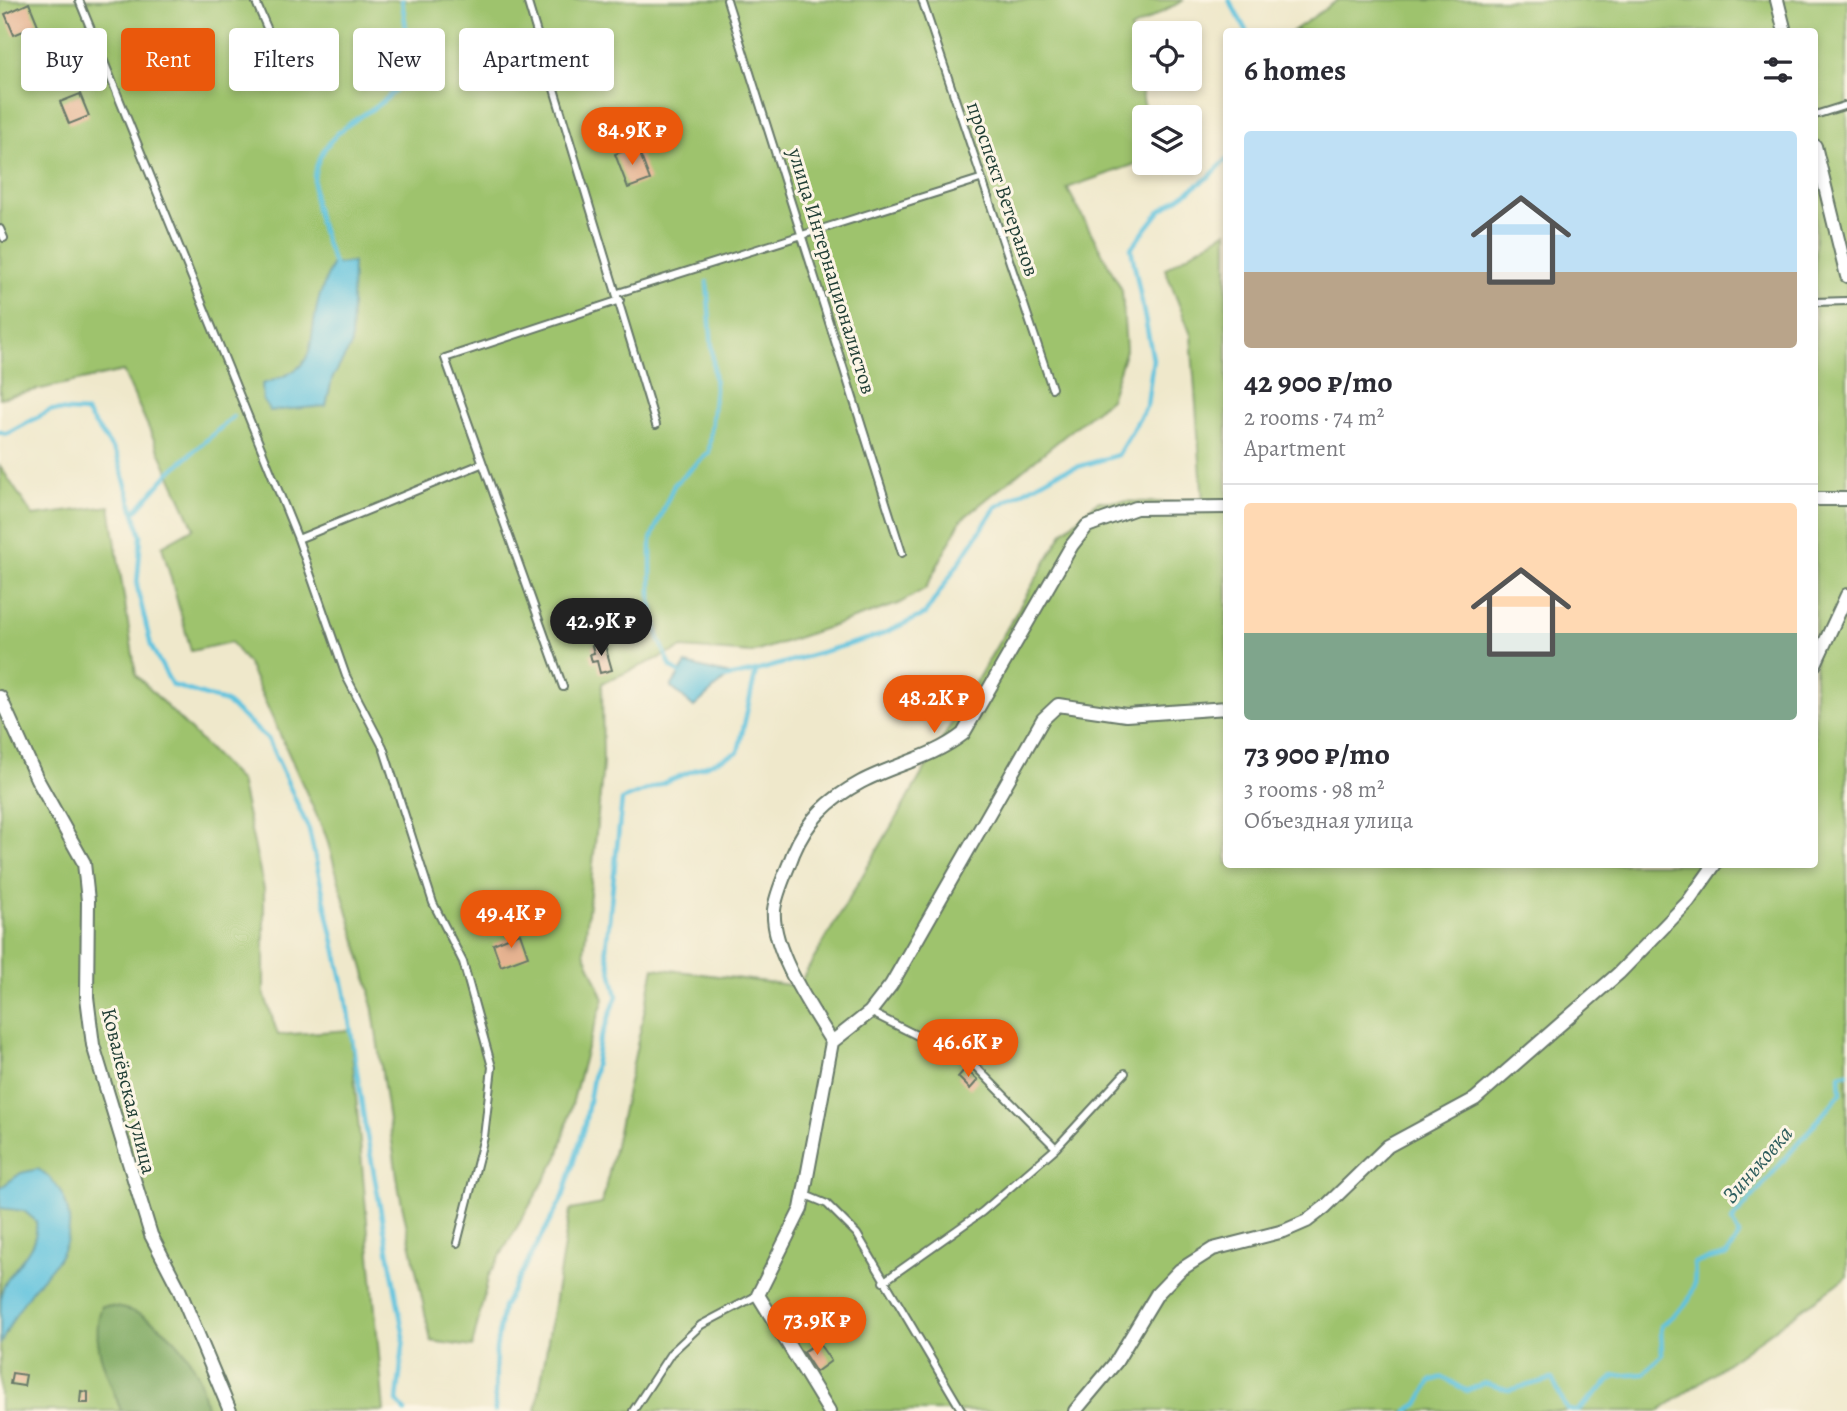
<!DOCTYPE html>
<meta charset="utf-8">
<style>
:root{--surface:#fff;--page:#f2f2f3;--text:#2b2b33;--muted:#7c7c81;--line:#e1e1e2;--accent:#ea580c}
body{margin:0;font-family:Alegreya,serif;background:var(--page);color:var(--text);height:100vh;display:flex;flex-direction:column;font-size:26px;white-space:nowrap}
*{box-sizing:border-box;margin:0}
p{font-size:23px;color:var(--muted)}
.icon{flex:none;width:38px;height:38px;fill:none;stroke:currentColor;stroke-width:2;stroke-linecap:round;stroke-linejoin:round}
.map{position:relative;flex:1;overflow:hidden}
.panel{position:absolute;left:1223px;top:28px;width:595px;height:840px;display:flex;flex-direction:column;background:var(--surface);border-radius:7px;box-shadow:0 4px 10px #0003}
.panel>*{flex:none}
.top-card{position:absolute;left:21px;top:28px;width:665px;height:63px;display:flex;gap:14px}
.tools{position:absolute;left:1132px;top:21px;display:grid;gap:14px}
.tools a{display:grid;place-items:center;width:70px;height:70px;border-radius:7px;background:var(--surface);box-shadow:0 4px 10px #0003;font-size:35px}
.price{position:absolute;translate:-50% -60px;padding:0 16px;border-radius:24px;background:var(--accent);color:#fff;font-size:23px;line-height:46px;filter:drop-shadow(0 2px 4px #0008)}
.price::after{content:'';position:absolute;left:50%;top:42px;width:21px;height:16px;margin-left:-10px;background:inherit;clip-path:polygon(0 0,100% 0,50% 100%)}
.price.active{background:#222;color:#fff}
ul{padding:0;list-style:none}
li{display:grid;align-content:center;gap:14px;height:371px;padding:0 21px}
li+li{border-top:2px solid var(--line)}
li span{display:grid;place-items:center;height:217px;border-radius:7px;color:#555}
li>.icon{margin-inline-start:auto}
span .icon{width:126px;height:126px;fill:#fffc;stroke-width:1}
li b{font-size:30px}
h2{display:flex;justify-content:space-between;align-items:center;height:84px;padding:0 21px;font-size:30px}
.chip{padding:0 24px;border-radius:7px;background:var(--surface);box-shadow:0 4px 10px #0003;font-size:24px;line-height:63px}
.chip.active{background:var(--accent);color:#fff}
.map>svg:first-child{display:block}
.green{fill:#9ec36d;stroke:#5e8050;stroke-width:2}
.forest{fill:#7ea960;stroke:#4e734a;stroke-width:2}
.water{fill:#60c3de;stroke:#408089;stroke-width:2}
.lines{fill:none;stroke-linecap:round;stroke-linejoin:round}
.stream{stroke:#60c3de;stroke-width:4.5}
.building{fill:#e6b391}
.service-casing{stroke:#687969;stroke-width:10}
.minor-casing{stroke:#687969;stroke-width:16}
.service{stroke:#fff;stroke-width:6}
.minor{stroke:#fff;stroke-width:12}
.labels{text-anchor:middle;stroke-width:6;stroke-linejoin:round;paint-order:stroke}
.street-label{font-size:21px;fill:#1f3d34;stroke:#fcf5e5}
.water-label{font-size:23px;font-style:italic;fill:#2f5e5e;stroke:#fcf5e5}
</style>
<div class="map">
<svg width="1847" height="1411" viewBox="0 0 1847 1411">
<rect width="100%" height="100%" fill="#fcf5e5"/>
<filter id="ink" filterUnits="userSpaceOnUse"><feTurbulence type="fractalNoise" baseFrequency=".0143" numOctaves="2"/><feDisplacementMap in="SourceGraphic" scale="14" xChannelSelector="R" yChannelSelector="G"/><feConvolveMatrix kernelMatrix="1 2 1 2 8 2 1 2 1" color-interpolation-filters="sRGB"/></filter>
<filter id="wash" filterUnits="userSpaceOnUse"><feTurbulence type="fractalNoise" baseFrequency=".00686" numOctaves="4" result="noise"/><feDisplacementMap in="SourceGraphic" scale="28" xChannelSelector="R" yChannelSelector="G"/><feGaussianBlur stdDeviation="1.57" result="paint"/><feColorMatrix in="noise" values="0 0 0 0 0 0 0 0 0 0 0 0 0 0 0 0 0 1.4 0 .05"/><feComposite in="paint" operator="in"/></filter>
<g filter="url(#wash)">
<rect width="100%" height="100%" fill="#efe8cb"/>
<path class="green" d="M 0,0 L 1184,0 L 1131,29 L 1146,117 L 1144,161 L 1067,188 L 1122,290 L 1126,350 L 1110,399 L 961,520 L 926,588 L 898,604 L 752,653 L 682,648 L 602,683 L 603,765 L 584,952 L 604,999 L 587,1048 L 558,1157 L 489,1275 L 472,1347 L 431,1341 L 399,1190 L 370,990 L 326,836 L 248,664 L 231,642 L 191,651 L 162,546 L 194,528 L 123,371 L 0,398 Z
M 1338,0 L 1847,0 L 1847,1277 L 1660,1411 L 536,1411 L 570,1210 L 602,1204 L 654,968 L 798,986 L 1064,531 L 1098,501 L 1203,503 L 1191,335 L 1165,269 L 1227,231 L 1227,864 L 1815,864 L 1815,32 L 1293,31 Z
M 0,466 L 33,516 L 110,506 L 136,675 L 240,781 L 264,889 L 264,993 L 278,1035 L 350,1030 L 384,1411 L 0,1411 Z"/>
<path class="forest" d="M 102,1306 C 143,1306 180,1336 197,1373 C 202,1385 204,1399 207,1411 L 121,1411 C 109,1376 88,1343 102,1306 Z"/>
<path class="water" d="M 353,262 L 351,346 L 332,379 L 326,406 L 270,411 L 263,400 L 262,384 C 321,367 306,351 318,302 C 321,290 327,277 332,265 Z
M 686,664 L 730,675 L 694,707 L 671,687 Z
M 38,1169 C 69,1188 79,1228 58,1259 C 50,1271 39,1281 30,1293 C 18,1309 9,1326 0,1345 C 0,1329 0,1309 1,1294 C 8,1267 40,1252 36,1221 L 24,1211 L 0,1208 L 0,1188 L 21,1173 Z"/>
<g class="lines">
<path class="stream" d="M 1229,0 L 1247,32
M 336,269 C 313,209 292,159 358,118 C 377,106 395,96 405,75 C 413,58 404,19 402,0
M 0,432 L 7,434 L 51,410 L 86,412 L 117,455 L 141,536 L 137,586 L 151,646 L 172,685 L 226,702 L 268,739 L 309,830 L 345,992 L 365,1125 L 404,1337 L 397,1401 L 405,1411
M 134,513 L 169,473 L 233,417
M 685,677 L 671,667 L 658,636 L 651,603 L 651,539 L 674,485 L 709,452 L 715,389 L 707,282
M 723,678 L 756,671
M 495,1411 L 496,1349 L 503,1307 L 563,1197 L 585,1124 L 599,1043 L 617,996 L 606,948 L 622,800 L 738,752 L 756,671 L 878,636 L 925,614 L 996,507 L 1057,473 L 1118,455 L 1147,405 L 1153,359 L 1131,248 L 1160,211 L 1209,177 L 1227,159
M 1407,1411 L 1418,1404 L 1431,1381 L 1443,1377 L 1467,1391 L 1484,1383 L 1509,1390 L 1552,1379 L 1567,1409 L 1573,1411
M 1577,1411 L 1615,1376 L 1644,1374 L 1662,1355 L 1661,1326 C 1686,1305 1698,1298 1694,1263 L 1727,1255 L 1739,1235 L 1732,1221 L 1841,1093 L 1840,1075 L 1847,1073"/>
</g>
<g id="blocks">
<path class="building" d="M 29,3 L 38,25 L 14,35 L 5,14 Z
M 80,94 L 89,116 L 69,124 L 60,102 Z
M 637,146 L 650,180 L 628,188 L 615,154 Z
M 604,642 L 612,670 L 600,673 L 597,661 L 592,662 L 590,654 L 594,653 L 592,646 Z
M 520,933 L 528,956 L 501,966 L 493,944 Z
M 965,1069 L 978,1080 L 970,1089 L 958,1077 Z
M 818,1342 L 831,1361 L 816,1372 L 803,1352 Z
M 12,1373 L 26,1375 L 24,1386 L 10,1384 Z
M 81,1391 L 88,1392 L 88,1403 L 80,1403 Z"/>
</g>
</g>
<g filter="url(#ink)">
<use href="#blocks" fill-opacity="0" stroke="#687969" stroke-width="2"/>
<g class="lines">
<g class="service-casing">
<path id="service" d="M 79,0 L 298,539 L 346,676 L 383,747 L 433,903 L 463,962 L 492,1067 L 484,1137 L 457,1243
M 255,0 L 286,72
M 527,0 L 656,425
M 727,0 L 902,553
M 922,0 L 1052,388
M 1815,115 L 1847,105
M 0,229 L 4,238
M 618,293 L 980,179
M 1815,302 L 1847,301
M 298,539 L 481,464
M 563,687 L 445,358 L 620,300
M 870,1012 L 972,1063 L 1056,1148
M 803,1194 L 827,1204 L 857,1234 L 962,1411
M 883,1282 L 982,1212 L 1056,1148 L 1125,1073
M 633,1411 L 671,1353 L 701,1325 L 758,1295"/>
</g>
<g class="minor-casing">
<path id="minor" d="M 1777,0 L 1785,32
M 1815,146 L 1847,276
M 1815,499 L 1847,499
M 1815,664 L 1847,595
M 0,697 L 37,779 L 84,863 L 88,901 L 87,997 L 93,1045 L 151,1235 L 178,1287 L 230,1411
M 832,1042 L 870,1012 L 891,985 L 1043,719 L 1058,705 L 1126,715 L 1227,708
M 829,1411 L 758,1295 L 801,1209 L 832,1042 C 812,1009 771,950 774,910 C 776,892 787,871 793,854 C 807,820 829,799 861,782 C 895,764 932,758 963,734 L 1072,545 L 1087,526 L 1136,508 L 1227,507
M 1075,1411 L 1116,1362 L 1157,1294 L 1180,1270 L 1213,1249 L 1284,1231 L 1307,1221 L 1325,1207 L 1388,1146 L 1475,1099 L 1619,973 L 1688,902 L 1715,864"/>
</g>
<use href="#service" class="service"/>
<use href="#minor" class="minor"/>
</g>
</g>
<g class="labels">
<g class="street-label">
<text transform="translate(1003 189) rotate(71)" y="7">проспект Ветеранов</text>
<text transform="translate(832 271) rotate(73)" y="7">улица Интернационалистов</text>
<text transform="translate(129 1091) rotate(76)" y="7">Ковалёвская улица</text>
</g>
<g class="water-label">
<text transform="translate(1757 1164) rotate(-49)" y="8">Зиньковка</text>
</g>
</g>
</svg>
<div class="tools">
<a><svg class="icon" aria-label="locate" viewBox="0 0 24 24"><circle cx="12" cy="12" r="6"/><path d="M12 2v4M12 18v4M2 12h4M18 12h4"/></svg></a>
<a><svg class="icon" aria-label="layers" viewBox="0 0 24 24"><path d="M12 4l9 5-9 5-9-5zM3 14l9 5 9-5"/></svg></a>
</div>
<b class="price" style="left:632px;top:167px">84.9K ₽</b>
<b class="price active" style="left:601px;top:658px">42.9K ₽</b>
<b class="price" style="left:934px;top:735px">48.2K ₽</b>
<b class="price" style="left:511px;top:950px">49.4K ₽</b>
<b class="price" style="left:968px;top:1079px">46.6K ₽</b>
<b class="price" style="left:817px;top:1357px">73.9K ₽</b>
<div class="top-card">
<a class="chip">Buy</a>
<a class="chip active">Rent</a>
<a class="chip">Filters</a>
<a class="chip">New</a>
<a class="chip">Apartment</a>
</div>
<section class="panel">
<h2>6 homes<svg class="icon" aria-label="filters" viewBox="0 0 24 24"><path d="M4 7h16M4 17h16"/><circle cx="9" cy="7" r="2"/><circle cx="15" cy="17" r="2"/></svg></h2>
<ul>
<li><span style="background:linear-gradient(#bfe0f5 65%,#b9a48a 0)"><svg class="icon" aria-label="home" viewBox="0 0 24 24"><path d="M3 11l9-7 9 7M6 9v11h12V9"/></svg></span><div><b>42 900 ₽/mo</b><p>2 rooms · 74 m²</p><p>Apartment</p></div></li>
<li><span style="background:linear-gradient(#ffd9b3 60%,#7fa58c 0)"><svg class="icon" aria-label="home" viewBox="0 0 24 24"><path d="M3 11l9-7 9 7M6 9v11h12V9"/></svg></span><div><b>73 900 ₽/mo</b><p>3 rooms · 98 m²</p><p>Объездная улица</p></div></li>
</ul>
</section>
</div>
